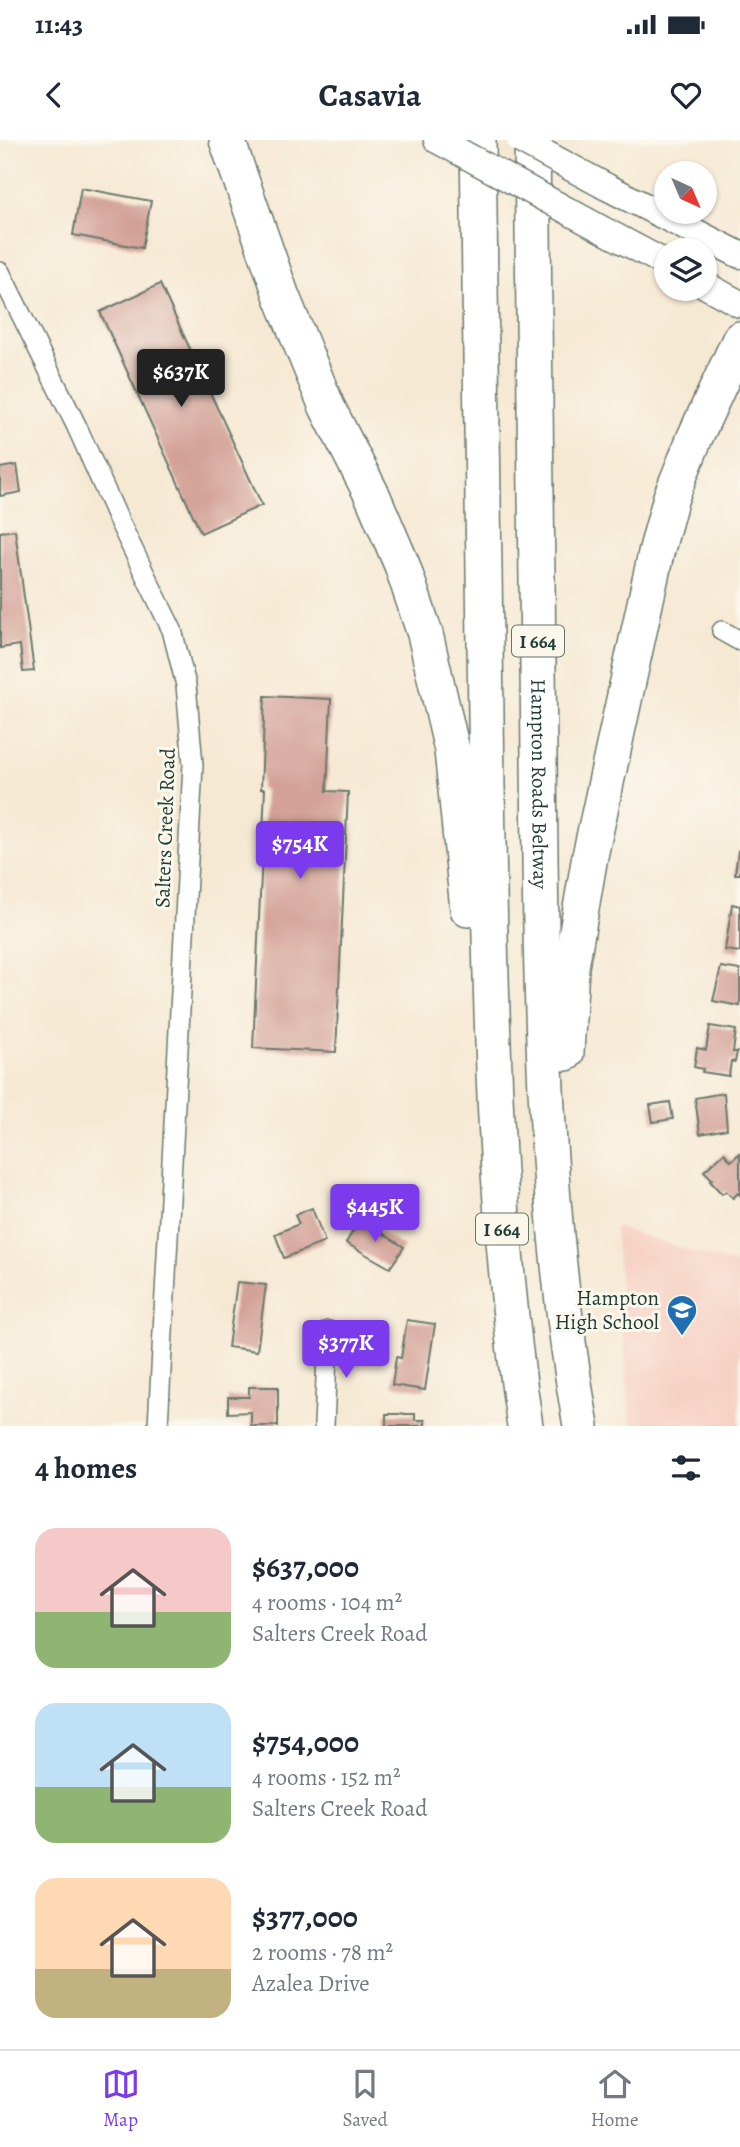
<!DOCTYPE html>
<meta charset="utf-8">
<style>
:root{--surface:#fff;--page:#f2f2f3;--text:#1f2937;--muted:#747a83;--line:#e0e1e3;--accent:#7c3aed}
body{margin:0;font-family:Alegreya,serif;background:var(--page);color:var(--text);height:100vh;display:flex;flex-direction:column;font-size:26px;white-space:nowrap}
*{box-sizing:border-box;margin:0}
p{font-size:23px;color:var(--muted)}
.icon{flex:none;width:38px;height:38px;fill:none;stroke:currentColor;stroke-width:2;stroke-linecap:round;stroke-linejoin:round}
.map{position:relative;height:1286px;overflow:hidden}
.drawer{display:flex;flex-direction:column;background:var(--surface);flex:1}
.drawer>*{flex:none}
.needle{width:46px;rotate:136deg}
.controls{position:absolute;left:654px;top:21px;display:grid;gap:14px}
.controls a{display:grid;place-items:center;width:63px;height:63px;border-radius:50%;background:var(--surface);box-shadow:0 2px 5px #0004;font-size:35px}
.price{position:absolute;translate:-50% -60px;padding:0 16px;border-radius:7px;background:var(--accent);color:#fff;font-size:23px;line-height:46px;filter:drop-shadow(0 2px 4px #0008)}
.price::after{content:'';position:absolute;left:50%;top:42px;width:21px;height:16px;margin-left:-10px;background:inherit;clip-path:polygon(0 0,100% 0,50% 100%)}
.price.active{background:#222;color:#fff}
ul{padding:0;list-style:none}
li{display:flex;align-items:center;gap:21px;height:175px;padding:0 35px}
li span{display:grid;place-items:center;flex:none;width:196px;height:140px;border-radius:21px;color:#555}
li>.icon{margin-inline-start:auto}
span .icon{width:84px;height:84px;fill:#fffc;stroke-width:1}
li b{font-size:30px}
h2{display:flex;justify-content:space-between;align-items:center;height:84px;padding:0 35px;font-size:30px}
.status{display:flex;justify-content:space-between;align-items:center;height:49px;padding:0 35px;background:var(--surface);direction:ltr}
.status svg{height:19px;fill:currentColor}
header{display:flex;justify-content:space-between;align-items:center;height:91px;padding:0 35px;background:var(--surface);font-size:32px;font-weight:700}
.tab-bar{display:flex;justify-content:space-around;align-items:center;height:98px;border-top:2px solid var(--line);background:var(--surface);font-size:19px;color:var(--muted)}
.tab-bar a{display:grid;justify-items:center;gap:4px}
.tab-bar .active{color:var(--accent)}
.map>svg:first-child{display:block}
.built{fill:#f6d2c4}
.building{fill:#d3a197}
.lines{fill:none;stroke-linecap:round;stroke-linejoin:round}
.street-casing{stroke:#6a796c;stroke-width:22}
.secondary-casing{stroke:#6a796c;stroke-width:29}
.highway-casing{stroke:#6a796c;stroke-width:38}
.street{stroke:#fff;stroke-width:19}
.secondary{stroke:#fff;stroke-width:26}
.highway{stroke:#fff;stroke-width:35}
.secondary-bridge-casing{stroke:#6a796c;stroke-width:29;stroke-linecap:butt}
.secondary-bridge{stroke:#fff;stroke-width:26}
.labels{text-anchor:middle;stroke-width:6;stroke-linejoin:round;paint-order:stroke}
.shield{fill:#fbf7ec;stroke:#61756b;stroke-width:2}
.shield-label{font-size:19px;font-weight:bold;fill:#1f3d34}
.street-label{font-size:21px;fill:#1f3d34;stroke:#fbf7ec}
.poi-label{font-size:21px;fill:#1f3d34;stroke:#fbf7ec;text-anchor:end}
</style>
<div class="status"><b>11:43</b><svg viewBox="0 0 49 12"><path d="M0 12V9h3v3zM5 12V6h3v6zM10 12V3h3v9zM15 12V0h3v12zM26 1h20v11H26zM47 4h2v5h-2z"/></svg></div>
<header><svg class="icon" aria-label="back" viewBox="0 0 24 24"><path d="M15 5l-7 7 7 7"/></svg>Casavia<svg class="icon" aria-label="heart" viewBox="0 0 24 24"><path d="M12 20l-8-8c-3-5 5-10 8-4 3-6 11-1 8 4z"/></svg></header>
<div class="map">
<svg width="740" height="1286" viewBox="0 0 740 1286">
<rect width="100%" height="100%" fill="#fbf7ec"/>
<filter id="ink" filterUnits="userSpaceOnUse"><feTurbulence type="fractalNoise" baseFrequency=".0143" numOctaves="2"/><feDisplacementMap in="SourceGraphic" scale="14" xChannelSelector="R" yChannelSelector="G"/><feConvolveMatrix kernelMatrix="1 2 1 2 8 2 1 2 1" color-interpolation-filters="sRGB"/></filter>
<filter id="wash" filterUnits="userSpaceOnUse"><feTurbulence type="fractalNoise" baseFrequency=".00686" numOctaves="4" result="noise"/><feDisplacementMap in="SourceGraphic" scale="28" xChannelSelector="R" yChannelSelector="G"/><feGaussianBlur stdDeviation="1.57" result="paint"/><feColorMatrix in="noise" values="0 0 0 0 0 0 0 0 0 0 0 0 0 0 0 0 0 1.4 0 .05"/><feComposite in="paint" operator="in"/></filter>
<g filter="url(#wash)">
<rect width="100%" height="100%" fill="#f6e9d4"/>
<path class="built" d="M 615,1087 L 740,1126 L 740,1286 L 632,1286 L 629,1267 Z"/>
<g id="blocks">
<path class="building" d="M 81,48 L 151,61 L 142,108 L 73,95 Z
M 160,144 L 262,365 L 201,393 L 100,172 Z
M 17,325 L 21,352 L 0,356 L 0,328 Z
M 15,390 L 34,531 L 23,532 L 20,505 L 0,508 L 0,392 Z
M 265,556 L 331,559 L 327,651 L 348,652 L 336,912 L 253,908 L 265,649 L 261,649 Z
M 738,711 L 740,711 L 740,734 L 735,734 Z
M 732,764 L 740,766 L 740,812 L 725,810 Z
M 721,827 L 740,830 L 740,866 L 713,861 Z
M 710,886 L 736,890 L 733,912 L 737,912 L 735,922 L 731,921 L 729,936 L 702,932 L 703,929 L 694,927 L 697,908 L 706,910 Z
M 724,953 L 727,989 L 700,994 L 695,958 Z
M 670,962 L 673,979 L 653,982 L 650,965 Z
M 724,1013 L 731,1021 L 740,1013 L 740,1055 L 738,1053 L 733,1058 L 726,1051 L 722,1054 L 710,1041 L 712,1039 L 704,1031 Z
M 312,1068 L 325,1102 L 284,1118 L 275,1094 L 299,1084 L 295,1075 Z
M 360,1079 L 404,1107 L 390,1128 L 346,1103 Z
M 237,1142 L 266,1145 L 257,1211 L 228,1207 Z
M 407,1180 L 435,1184 L 425,1250 L 392,1245 L 396,1217 L 401,1218 Z
M 249,1247 L 278,1247 L 278,1286 L 251,1286 L 251,1272 L 228,1273 L 228,1257 L 249,1257 Z
M 386,1274 L 415,1274 L 415,1280 L 425,1280 L 425,1286 L 386,1286 Z"/>
</g>
</g>
<g filter="url(#ink)">
<use href="#blocks" fill-opacity="0" stroke="#6a796c" stroke-width="2"/>
<g class="lines">
<g class="street-casing">
<path id="street" d="M 0,132 L 77,287 L 119,381 L 172,490 L 186,545 L 193,625 L 158,1286
M 722,491 L 740,501
M 324,1286 L 328,1191"/>
</g>
<g class="secondary-casing">
<path id="secondary" d="M 437,0 L 458,11
M 605,46 L 740,115
M 603,90 L 667,124
M 705,145 L 740,164"/>
</g>
<g class="highway-casing">
<g id="highway">
<path d="M 227,0 L 282,157 L 327,267 L 373,357 L 402,425 L 425,494 L 452,610 L 468,769"/>
<path d="M 478,0 C 481,216 484,431 487,647 C 491,861 493,1074 525,1286"/>
<path id="s1" d="M 532,0 C 535,205 537,410 539,615 C 541,839 542,1065 581,1286"/>
<path d="M 566,913 L 571,827 L 590,716 L 656,413 L 671,357 L 695,297 L 740,199"/>
</g>
</g>
<use href="#street" class="street"/>
<use href="#secondary" class="secondary"/>
<use href="#highway" class="highway"/>
<g class="secondary-bridge-casing">
<path id="secondary-bridge" d="M 520,0 L 605,46
M 458,11 L 603,90"/>
</g>
<use href="#secondary-bridge" class="secondary-bridge"/>
</g>
</g>
<defs>
<g id="school-pin" transform="scale(1.575)"><path d="M0 17L-7.5 6A9.5 9.5 0 1 1 7.5 6Z" fill="#1f6fb2" stroke="#fbf7ec"/><path d="M0-5L7-2L0 1L-7-2ZM-4 1L0 2.5L4 1V4Q0 6-4 4Z" fill="#fff"/></g>
</defs>
<g fill-rule="evenodd">
<use href="#school-pin" x="682" y="1170"/>
</g>
<g class="labels">
<g class="shield">
<rect x="512" y="485.5" width="52" height="31" rx="5"/>
<rect x="476" y="1073.5" width="52" height="31" rx="5"/>
</g>
<g class="shield-label">
<text x="538" y="508">I 664</text>
<text x="502" y="1096">I 664</text>
</g>
<g class="street-label">
<text dy="7" stroke="none"><textPath href="#s1" startOffset="644">Hampton Roads Beltway</textPath></text>
<text transform="translate(165 688) rotate(-88)" y="7">Salters Creek Road</text>
</g>
<g class="poi-label">
<text x="659" y="1165">Hampton<tspan x="659" dy="24">High School</tspan></text>
</g>
</g>
</svg>
<div class="controls">
<a><svg class="needle" viewBox="-14 -14 28 28"><path d="M0-13l5 13h-10z" fill="#e53935"/><path d="M0 13l5-13h-10z" fill="#747a83"/></svg></a>
<a><svg class="icon" aria-label="layers" viewBox="0 0 24 24"><path d="M12 4l9 5-9 5-9-5zM3 14l9 5 9-5"/></svg></a>
</div>
<b class="price active" style="left:181px;top:269px">$637K</b>
<b class="price" style="left:300px;top:741px">$754K</b>
<b class="price" style="left:375px;top:1104px">$445K</b>
<b class="price" style="left:346px;top:1240px">$377K</b>
</div>
<section class="drawer">
<h2>4 homes<svg class="icon" aria-label="filters" viewBox="0 0 24 24"><path d="M4 7h16M4 17h16"/><circle cx="9" cy="7" r="2"/><circle cx="15" cy="17" r="2"/></svg></h2>
<ul>
<li><span style="background:linear-gradient(#f6c9c9 60%,#8fb573 0)"><svg class="icon" aria-label="home" viewBox="0 0 24 24"><path d="M3 11l9-7 9 7M6 9v11h12V9"/></svg></span><div><b>$637,000</b><p>4 rooms · 104 m²</p><p>Salters Creek Road</p></div></li>
<li><span style="background:linear-gradient(#bfe0f5 60%,#8fb573 0)"><svg class="icon" aria-label="home" viewBox="0 0 24 24"><path d="M3 11l9-7 9 7M6 9v11h12V9"/></svg></span><div><b>$754,000</b><p>4 rooms · 152 m²</p><p>Salters Creek Road</p></div></li>
<li><span style="background:linear-gradient(#ffd9b3 65%,#c2b280 0)"><svg class="icon" aria-label="home" viewBox="0 0 24 24"><path d="M3 11l9-7 9 7M6 9v11h12V9"/></svg></span><div><b>$377,000</b><p>2 rooms · 78 m²</p><p>Azalea Drive</p></div></li>
</ul>
</section>
<nav class="tab-bar">
<a class="active"><svg class="icon" aria-label="map" viewBox="0 0 24 24"><path d="M3 6l6-2 6 2 6-2v14l-6 2-6-2-6 2zM9 4v14M15 6v14"/></svg>Map</a>
<a><svg class="icon" aria-label="saved" viewBox="0 0 24 24"><path d="M7 4h10v16l-5-4-5 4z"/></svg>Saved</a>
<a><svg class="icon" aria-label="home" viewBox="0 0 24 24"><path d="M3 11l9-7 9 7M6 9v11h12V9"/></svg>Home</a>
</nav>
